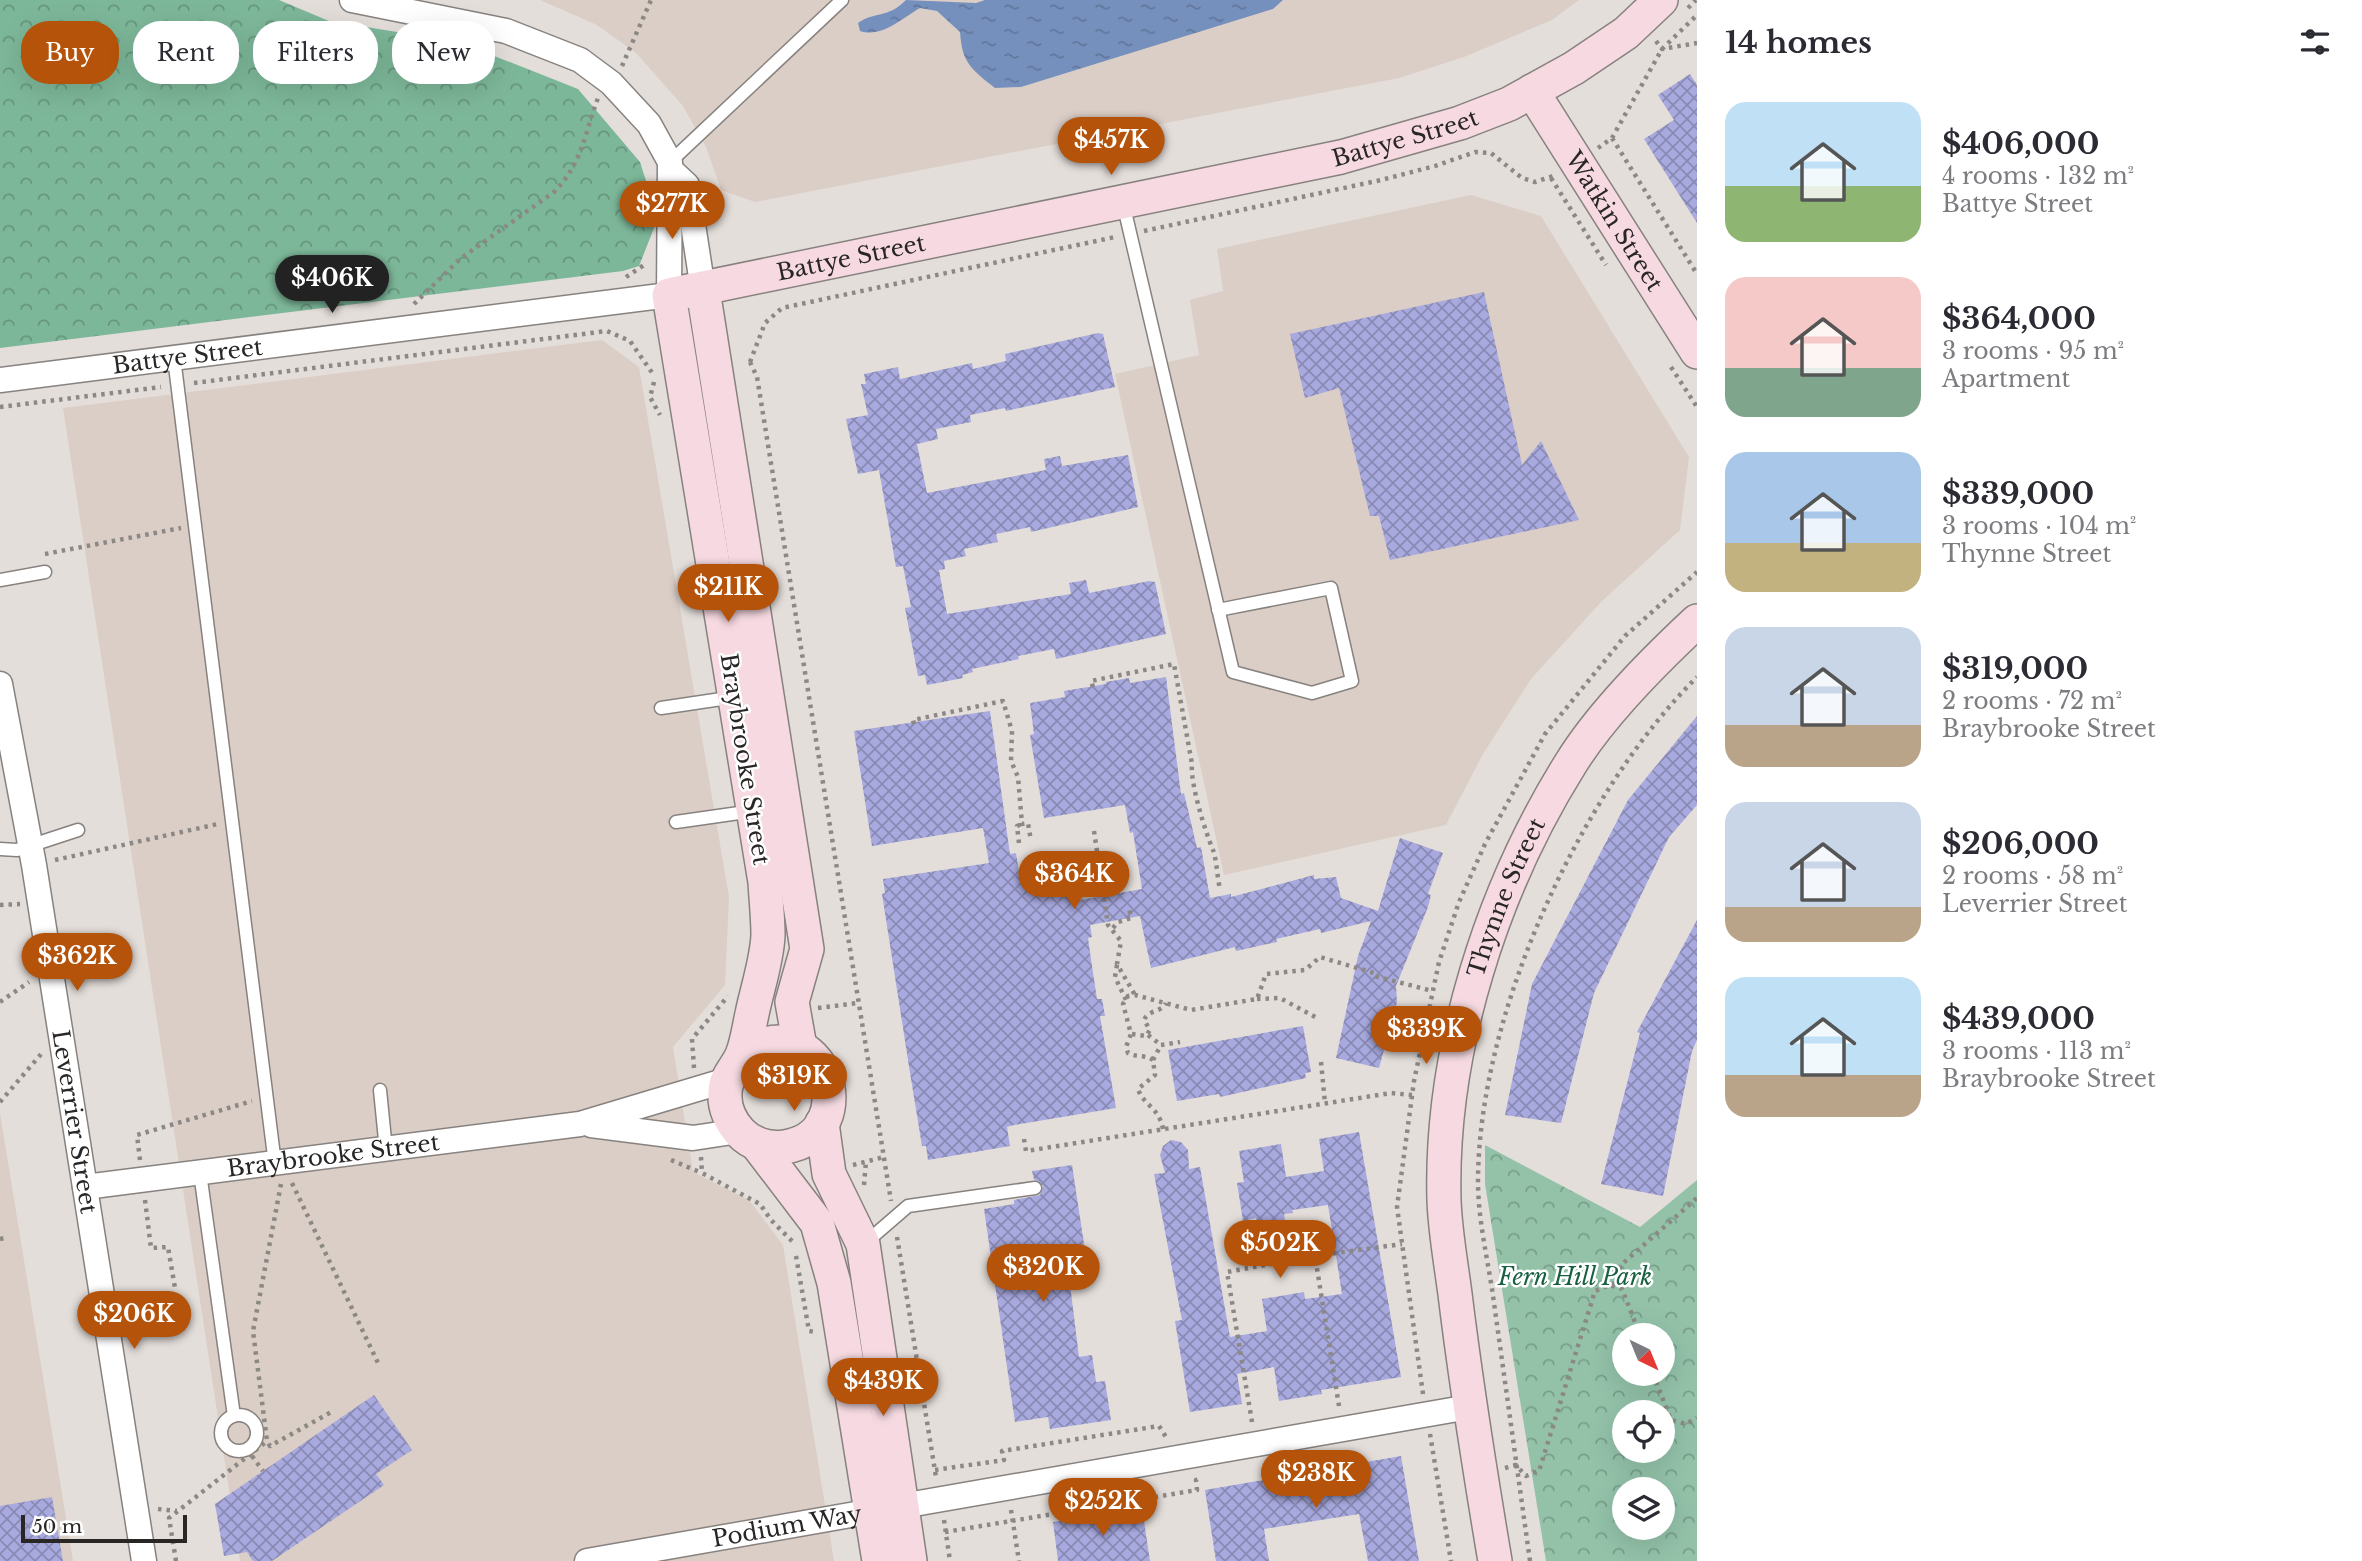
<!DOCTYPE html>
<meta charset="utf-8">
<style>
:root{--surface:#fff;--page:#f7f7f7;--text:#2b2b33;--muted:#7c7c81;--accent:#b45309}
body{margin:0;font-family:"Libre Baskerville",serif;background:var(--page);color:var(--text);height:100vh;display:flex;flex-direction:column;font-size:26px;white-space:nowrap}
*{box-sizing:border-box;margin:0}
p{font-size:23px;color:var(--muted)}
.icon{flex:none;width:38px;height:38px;fill:none;stroke:currentColor;stroke-width:2;stroke-linecap:round;stroke-linejoin:round}
.map{position:relative;flex:1;overflow:hidden}
.details{display:flex;flex-direction:column;background:var(--surface);width:665px}
.details>*{flex:none}
.guide{position:absolute;left:21px;top:21px;width:665px;height:63px;display:flex;gap:14px}
.needle{width:46px;rotate:137deg}
.buttons{position:absolute;left:1612px;top:1323px;display:grid;gap:14px}
.buttons a{display:grid;place-items:center;width:63px;height:63px;border-radius:50%;background:var(--surface);box-shadow:0 7px 28px #0002;font-size:35px}
.scale{position:absolute;left:21px;bottom:18px;width:166px;box-sizing:border-box;padding-left:7px;border:4px solid #292726;border-top:0;font-size:19px;line-height:24px;white-space:nowrap;color:#292726;-webkit-text-stroke:5px #fff;paint-order:stroke}
.price{position:absolute;translate:-50% -60px;padding:0 16px;border-radius:24px;background:var(--accent);color:#fff;font-size:23px;line-height:46px;filter:drop-shadow(0 2px 4px #0008)}
.price::after{content:'';position:absolute;left:50%;top:42px;width:21px;height:16px;margin-left:-10px;background:inherit;clip-path:polygon(0 0,100% 0,50% 100%)}
.price.on{background:#222;color:#fff}
ul{padding:0;list-style:none}
li{display:flex;align-items:center;gap:21px;height:175px;padding:0 28px}
li span{display:grid;place-items:center;flex:none;width:196px;height:140px;border-radius:21px;color:#555}
li>.icon{margin-inline-start:auto}
span .icon{width:84px;height:84px;fill:#fffc;stroke-width:1}
li b{font-size:30px}
h2{display:flex;justify-content:space-between;align-items:center;height:84px;padding:0 28px;font-size:30px}
.pill{padding:0 24px;border-radius:28px;background:var(--surface);box-shadow:0 7px 28px #0002;font-size:24px;line-height:63px}
.pill.on{background:var(--accent);color:#fff}
main{display:flex;flex:1;min-height:0}
.map>svg:first-child{display:block}
.built{fill:#dbcec6}
.forest{fill:url(#forest-crowns)}
.park{fill:url(#park-crowns);fill-rule:evenodd}
.water{fill:url(#water-ripples)}
.building{fill:url(#building-cross-hatch)}
.lines{fill:none;stroke-linecap:round;stroke-linejoin:round}
.lane-casing{stroke:#87827f;stroke-width:15}
.street-casing{stroke:#87827f;stroke-width:27}
.secondary-casing{stroke:#87827f;stroke-width:36}
.path{stroke:#8c8885;stroke-width:4.5;stroke-dasharray:3.5 5;stroke-linecap:butt}
.lane{stroke:#fff;stroke-width:12}
.street{stroke:#fff;stroke-width:24}
.secondary{stroke:#f6d9e1;stroke-width:33}
.labels{text-anchor:middle;stroke-width:5;stroke-linejoin:round;paint-order:stroke}
.street-label{font-size:23px;fill:#292726;stroke:#fff}
.park-label{font-size:23px;font-style:italic;fill:#195f42;stroke:#fff}
</style>
<main>
<div class="map">
<svg width="1697" height="1561" viewBox="0 0 1697 1561">
<defs>
<pattern id="forest-crowns" width="20" height="18" patternUnits="userSpaceOnUse" patternTransform="scale(1.75)"><rect width="20" height="18" fill="#7db799"/><path d="M2 6a3 3 0 1 1 6 0M12 15a3 3 0 1 1 6 0" fill="none" stroke="#66957d"/></pattern>
<pattern id="park-crowns" width="20" height="18" patternUnits="userSpaceOnUse" patternTransform="scale(1.75)"><rect width="20" height="18" fill="#93c2a9"/><path d="M2 6a3 3 0 1 1 6 0M12 15a3 3 0 1 1 6 0" fill="none" stroke="#789e89"/></pattern>
<pattern id="water-ripples" width="26" height="14" patternUnits="userSpaceOnUse" patternTransform="scale(1.75)"><rect width="26" height="14" fill="#7690be"/><path d="M2 4q2-2 4 0t4 0M15 11q2-2 4 0t4 0" fill="none" stroke="#61769a"/></pattern>
<pattern id="building-cross-hatch" width="8" height="8" patternUnits="userSpaceOnUse" patternTransform="scale(1.75)"><rect width="8" height="8" fill="#a8a9de"/><path d="M0 0l8 8M0 8l8-8" fill="none" stroke="#898ab4"/></pattern>
</defs>
<rect width="100%" height="100%" fill="#e4deda"/>
<path class="built" d="M 540,0 L 1579,0 L 1552,20 L 1464,57 L 1399,78 L 755,202 L 721,190 L 706,147 L 683,106 L 636,53 L 597,25 Z
M 1471,195 L 1541,216 L 1689,457 L 1680,530 L 1601,602 L 1531,679 L 1483,754 L 1446,825 L 1224,875 L 1115,374 L 1199,355 L 1190,300 L 1223,291 L 1217,249 Z
M 602,340 L 639,367 L 729,897 L 725,985 L 673,1047 L 693,1172 L 749,1200 L 783,1245 L 834,1561 L 240,1561 L 63,408 Z
M 0,1113 L 44,1383 L 73,1561 L 0,1561 Z"/>
<path class="forest" d="M 0,0 L 279,0 L 329,21 L 459,42 L 578,89 L 640,162 L 658,218 L 639,266 L 623,271 L 0,348 Z"/>
<path class="park" d="M 1485,1145 L 1640,1227 L 1697,1180 L 1697,1561 L 1546,1561 L 1485,1184 ZM 1624,1335 L 1662,1335 L 1662,1374 L 1624,1374 ZM 1624,1412 L 1662,1412 L 1662,1451 L 1624,1451 ZM 1624,1489 L 1662,1489 L 1662,1528 L 1624,1528 Z"/>
<path class="water" d="M 906,0 L 976,3 L 985,0 L 1283,0 L 1273,9 L 1021,87 L 995,88 C 971,69 962,63 960,32 L 937,11 L 920,8 C 901,19 882,38 860,31 L 858,23 C 875,11 887,19 906,0 Z"/>
<path class="building" d="M 1690,74 L 1697,85 L 1697,223 L 1644,139 L 1674,120 L 1658,95 Z
M 1484,292 L 1522,465 L 1541,441 L 1579,520 L 1390,560 L 1379,516 L 1370,516 L 1339,388 L 1305,398 L 1290,334 Z
M 1098,333 L 1103,334 L 1115,387 L 1006,411 L 1005,408 L 970,415 L 971,422 L 936,429 L 938,439 L 917,444 L 927,493 L 1046,470 L 1044,459 L 1060,456 L 1062,466 L 1128,455 L 1138,507 L 1031,532 L 1030,527 L 996,534 L 998,542 L 964,549 L 966,556 L 944,561 L 945,569 L 939,570 L 947,614 L 1071,594 L 1069,583 L 1086,580 L 1089,593 L 1149,581 L 1155,582 L 1166,634 L 1056,659 L 1054,649 L 1018,656 L 1019,659 L 972,669 L 973,672 L 962,675 L 963,678 L 927,685 L 925,675 L 918,676 L 905,608 L 911,607 L 903,566 L 896,567 L 879,470 L 858,474 L 846,419 L 868,415 L 861,384 L 866,384 L 864,374 L 898,367 L 900,379 L 972,363 L 973,369 L 1006,361 L 1005,354 Z
M 1166,677 L 1181,794 L 1184,793 L 1197,848 L 1201,847 L 1210,898 L 1231,894 L 1231,897 L 1314,875 L 1314,879 L 1336,877 L 1341,898 L 1378,911 L 1400,838 L 1443,853 L 1428,894 L 1431,895 L 1428,907 L 1396,986 L 1397,1002 L 1379,1068 L 1336,1058 L 1358,956 L 1371,921 L 1321,933 L 1320,929 L 1276,939 L 1277,942 L 1236,951 L 1235,947 L 1151,968 L 1140,916 L 1090,925 L 1092,937 L 1088,938 L 1092,966 L 1097,999 L 1102,999 L 1105,1016 L 1100,1016 L 1116,1108 L 1014,1125 L 1007,1127 L 1010,1146 L 928,1160 L 926,1146 L 922,1146 L 911,1079 L 882,894 L 885,893 L 883,879 L 989,863 L 983,828 L 872,846 L 854,731 L 990,711 L 1010,854 L 1016,853 L 1020,878 L 1071,869 L 1080,900 L 1142,889 L 1133,832 L 1130,833 L 1125,805 L 1044,818 L 1030,735 L 1034,734 L 1030,703 L 1065,697 L 1064,691 L 1106,684 L 1106,682 L 1129,678 L 1130,683 Z
M 1697,716 L 1697,805 L 1669,837 L 1594,993 L 1561,1123 L 1505,1115 L 1532,984 L 1628,800 Z
M 1697,920 L 1697,1040 L 1692,1051 L 1663,1196 L 1601,1184 L 1640,1033 L 1637,1032 Z
M 1303,1026 L 1311,1072 L 1305,1073 L 1306,1078 L 1220,1097 L 1219,1094 L 1177,1101 L 1168,1050 Z
M 1359,1132 L 1401,1377 L 1321,1390 L 1322,1394 L 1279,1401 L 1274,1367 L 1237,1374 L 1242,1404 L 1190,1412 L 1175,1321 L 1182,1320 L 1154,1174 L 1165,1173 L 1160,1155 L 1163,1146 L 1171,1140 L 1181,1142 L 1188,1150 L 1189,1169 L 1200,1167 L 1230,1337 L 1267,1331 L 1262,1299 L 1304,1292 L 1305,1299 L 1342,1294 L 1328,1205 L 1292,1210 L 1293,1213 L 1284,1214 L 1285,1221 L 1257,1226 L 1256,1218 L 1243,1221 L 1237,1183 L 1244,1182 L 1239,1151 L 1281,1144 L 1286,1177 L 1324,1171 L 1319,1139 Z
M 1072,1165 L 1086,1257 L 1067,1260 L 1079,1357 L 1092,1355 L 1096,1382 L 1105,1381 L 1111,1420 L 1050,1429 L 1048,1417 L 1015,1422 L 984,1209 L 1014,1204 L 1014,1200 L 1040,1195 L 1043,1186 L 1034,1179 L 1032,1171 Z
M 374,1395 L 412,1450 L 376,1474 L 384,1485 L 272,1561 L 253,1561 L 247,1552 L 224,1556 L 215,1504 Z
M 1401,1456 L 1419,1561 L 1368,1561 L 1359,1514 L 1264,1529 L 1269,1561 L 1216,1561 L 1205,1490 Z
M 52,1497 L 63,1561 L 0,1561 L 0,1506 Z
M 1142,1508 L 1150,1561 L 1058,1561 L 1053,1522 Z"/>
<g class="lines">
<g class="lane-casing">
<path id="lane" d="M 670,162 L 842,0
M 1123,203 L 1233,672 L 1312,693 L 1352,681 L 1331,588 L 1218,610
M 174,358 L 275,1164
M 0,580 L 45,572
M 661,708 L 735,697
M 676,822 L 753,811
M 0,849 L 17,850 L 78,830
M 380,1090 L 386,1150
M 200,1173 L 234,1416
M 864,1244 L 908,1206 L 1035,1188
M221 1433a18 18 0 1 1 36 0a18 18 0 1 1-36 0Z"/>
</g>
<g class="street-casing">
<g id="street">
<path d="M 672,171 L 687,185 L 703,290"/>
<path id="s1" d="M 0,380 L 669,295 L 670,162 L 649,124 L 611,83 L 580,60 L 506,31 L 352,0"/>
<path id="s2" d="M 0,684 L 34,865 L 144,1561"/>
<path d="M 591,1125 L 693,1138 L 739,1131"/>
<path id="s3" d="M 85,1187 L 580,1124 L 727,1080"/>
<path id="s4" d="M 587,1561 L 1469,1407"/>
</g>
</g>
<g class="secondary-casing">
<g id="secondary">
<path id="s5" d="M 1532,91 L 1697,352"/>
<path d="M 703,290 L 807,949 L 792,1002 L 800,1047"/>
<path id="s6" d="M 742,1056 C 821,999 869,1135 784,1147 C 768,1149 751,1144 740,1132 C 731,1122 724,1108 725,1093 C 725,1077 736,1069 742,1055 C 747,1043 749,1027 752,1014 C 757,989 767,961 768,935 C 768,918 766,900 765,882 L 669,295 L 1341,157 L 1460,123 L 1509,104 L 1574,68 L 1626,33 L 1661,0"/>
<path d="M 822,1123 L 829,1174 L 863,1244 L 910,1561"/>
<path d="M 756,1143 L 817,1223 L 834,1283 L 879,1561"/>
<path id="s7" d="M 1495,1561 C 1480,1472 1466,1384 1455,1294 C 1451,1263 1445,1231 1444,1200 C 1440,1050 1492,889 1571,763 C 1602,713 1654,661 1697,621"/>
</g>
</g>
<path class="path" d="M 1688,8 L 1696,0
M 1656,41 L 1662,49 L 1697,43
M 622,66 L 651,0
M 1612,138 L 1697,274
M 1598,148 L 1612,138 L 1662,49 L 1697,15
M 1551,178 L 1606,265
M 1144,231 L 1381,180 L 1435,166 L 1475,152 L 1491,153 L 1522,178 L 1535,182 L 1556,175
M 626,277 L 647,263
M 414,304 L 460,259 L 554,192 C 583,162 584,135 598,98
M 750,362 L 757,377 L 891,1201
M 750,362 L 765,323 L 782,308 L 1115,237
M 1671,367 L 1697,407
M 654,382 L 650,397 L 660,415
M 194,383 L 607,331 L 630,341 L 653,374
M 0,407 L 161,387
M 45,554 L 181,528
M 1093,687 L 1091,681 L 1174,664 L 1192,764 C 1190,783 1205,831 1213,850 C 1217,861 1217,877 1220,889
M 914,724 L 913,720 L 1003,701 L 1012,731 L 1011,761 L 1018,777 L 1022,824 L 1028,823 L 1031,841
M 1094,831 L 1108,925 L 1121,941 L 1117,964 L 1135,995
M 1019,843 L 1017,826 L 1022,824
M 55,860 L 218,824
M 1102,883 L 1121,863
M 0,905 L 20,904
M 1113,928 L 1118,922 L 1131,918 L 1129,908
M 1117,965 L 1115,977 L 1126,1000
M 1257,999 L 1280,998 L 1317,1018
M 0,1002 L 29,982
M 818,1008 L 858,1003
M 1132,1034 L 1146,1036 L 1150,1030 L 1144,1020 C 1149,1009 1161,1013 1166,1003
M 1148,1035 L 1161,1045
M 1153,1060 L 1161,1045 L 1180,1042
M 1321,1062 L 1325,1103
M 694,1068 L 692,1039 L 728,996
M 0,1102 L 42,1053
M 1163,1129 C 1159,1107 1143,1105 1138,1089 L 1155,1075 L 1153,1060 C 1145,1054 1137,1058 1128,1053 L 1126,1047 L 1131,1034 L 1123,1004 L 1128,996 L 1135,995 L 1191,1010 L 1257,999 L 1266,974 L 1305,970 L 1320,957 L 1374,973 L 1374,976 L 1433,991
M 1024,1139 L 1026,1151 L 1391,1093 L 1412,1095
M 701,1157 L 702,1173 L 760,1204 L 771,1220 L 795,1244
M 140,1160 L 137,1135 L 252,1101
M 671,1160 L 702,1173
M 853,1165 L 884,1157
M 292,1183 L 379,1365
M 281,1184 L 253,1331 L 267,1441 L 270,1446 L 333,1411
M 864,1185 L 866,1161
M 145,1200 L 151,1248 L 168,1247 L 175,1288
M 897,1237 L 936,1477
M 0,1239 L 5,1238
M 796,1256 L 809,1331 L 815,1332
M 1613,1285 L 1621,1265 L 1697,1198
M 1653,1374 L 1671,1420 L 1686,1424 L 1697,1418
M 1423,1394 L 1397,1207 L 1414,1081 L 1439,962 L 1459,902 L 1485,844 L 1545,734 L 1625,636 L 1697,572
M 1339,1406 L 1315,1256 L 1402,1244
M 1252,1422 L 1227,1272 L 1315,1256
M 1430,1434 L 1451,1561
M 247,1449 L 263,1471
M 1505,1468 L 1516,1465 L 1526,1476 L 1539,1471 L 1595,1291 L 1610,1285 L 1622,1289 L 1640,1335
M 935,1470 L 1004,1460 L 1002,1451 L 1159,1426 L 1166,1437
M 158,1509 L 177,1511
M 1011,1510 L 1019,1561
M 944,1520 L 950,1561
M 945,1532 L 1197,1490 L 1196,1480 L 1200,1479
M 176,1561 L 169,1518 L 267,1441
M 1530,1561 C 1518,1475 1506,1389 1494,1303 C 1489,1264 1478,1222 1478,1182 C 1478,1016 1580,793 1697,677"/>
<use href="#lane" class="lane"/>
<use href="#street" class="street"/>
<use href="#secondary" class="secondary"/>
</g>
<g class="labels">
<g class="street-label">
<text dy="8" stroke="none"><textPath href="#s6" startOffset="1853">Battye Street</textPath></text>
<text dy="8" stroke="none"><textPath href="#s5" startOffset="154">Watkin Street</textPath></text>
<text dy="8" stroke="none"><textPath href="#s6" startOffset="1286">Battye Street</textPath></text>
<text dy="8" stroke="none"><textPath href="#s1" startOffset="189">Battye Street</textPath></text>
<text transform="translate(745 759) rotate(81)" y="8">Braybrooke Street</text>
<text dy="8" stroke="none"><textPath href="#s7" startOffset="676">Thynne Street</textPath></text>
<text dy="8" stroke="none"><textPath href="#s2" startOffset="444">Leverrier Street</textPath></text>
<text dy="8" stroke="none"><textPath href="#s3" startOffset="250">Braybrooke Street</textPath></text>
<text dy="8" stroke="none"><textPath href="#s4" startOffset="203">Podium Way</textPath></text>
</g>
<g class="park-label">
<text x="1575" y="1285">Fern Hill Park</text>
</g>
</g>
</svg>
<div class="buttons">
<a><svg class="needle" viewBox="-14 -14 28 28"><path d="M0-13l5 13h-10z" fill="#e53935"/><path d="M0 13l5-13h-10z" fill="#7c7c81"/></svg></a>
<a><svg class="icon" aria-label="locate" viewBox="0 0 24 24"><circle cx="12" cy="12" r="6"/><path d="M12 2v4M12 18v4M2 12h4M18 12h4"/></svg></a>
<a><svg class="icon" aria-label="layers" viewBox="0 0 24 24"><path d="M12 4l9 5-9 5-9-5zM3 14l9 5 9-5"/></svg></a>
</div>
<div class="scale">50 m</div>
<b class="price" style="left:1111px;top:177px">$457K</b>
<b class="price" style="left:672px;top:241px">$277K</b>
<b class="price on" style="left:332px;top:315px">$406K</b>
<b class="price" style="left:728px;top:624px">$211K</b>
<b class="price" style="left:1074px;top:911px">$364K</b>
<b class="price" style="left:77px;top:993px">$362K</b>
<b class="price" style="left:1426px;top:1066px">$339K</b>
<b class="price" style="left:794px;top:1113px">$319K</b>
<b class="price" style="left:1280px;top:1280px">$502K</b>
<b class="price" style="left:1043px;top:1304px">$320K</b>
<b class="price" style="left:134px;top:1351px">$206K</b>
<b class="price" style="left:883px;top:1418px">$439K</b>
<b class="price" style="left:1316px;top:1510px">$238K</b>
<b class="price" style="left:1103px;top:1538px">$252K</b>
<div class="guide">
<a class="pill on">Buy</a>
<a class="pill">Rent</a>
<a class="pill">Filters</a>
<a class="pill">New</a>
</div>
</div>
<section class="details">
<h2>14 homes<svg class="icon" aria-label="filters" viewBox="0 0 24 24"><path d="M4 7h16M4 17h16"/><circle cx="9" cy="7" r="2"/><circle cx="15" cy="17" r="2"/></svg></h2>
<ul>
<li><span style="background:linear-gradient(#bfe0f5 60%,#8fb573 0)"><svg class="icon" aria-label="home" viewBox="0 0 24 24"><path d="M3 11l9-7 9 7M6 9v11h12V9"/></svg></span><div><b>$406,000</b><p>4 rooms · 132 m²</p><p>Battye Street</p></div></li>
<li><span style="background:linear-gradient(#f6c9c9 65%,#7fa58c 0)"><svg class="icon" aria-label="home" viewBox="0 0 24 24"><path d="M3 11l9-7 9 7M6 9v11h12V9"/></svg></span><div><b>$364,000</b><p>3 rooms · 95 m²</p><p>Apartment</p></div></li>
<li><span style="background:linear-gradient(#a9c7e8 65%,#c2b280 0)"><svg class="icon" aria-label="home" viewBox="0 0 24 24"><path d="M3 11l9-7 9 7M6 9v11h12V9"/></svg></span><div><b>$339,000</b><p>3 rooms · 104 m²</p><p>Thynne Street</p></div></li>
<li><span style="background:linear-gradient(#c9d6e8 70%,#b9a48a 0)"><svg class="icon" aria-label="home" viewBox="0 0 24 24"><path d="M3 11l9-7 9 7M6 9v11h12V9"/></svg></span><div><b>$319,000</b><p>2 rooms · 72 m²</p><p>Braybrooke Street</p></div></li>
<li><span style="background:linear-gradient(#c9d6e8 75%,#b9a48a 0)"><svg class="icon" aria-label="home" viewBox="0 0 24 24"><path d="M3 11l9-7 9 7M6 9v11h12V9"/></svg></span><div><b>$206,000</b><p>2 rooms · 58 m²</p><p>Leverrier Street</p></div></li>
<li><span style="background:linear-gradient(#bfe0f5 70%,#b9a48a 0)"><svg class="icon" aria-label="home" viewBox="0 0 24 24"><path d="M3 11l9-7 9 7M6 9v11h12V9"/></svg></span><div><b>$439,000</b><p>3 rooms · 113 m²</p><p>Braybrooke Street</p></div></li>
</ul>
</section>
</main>
